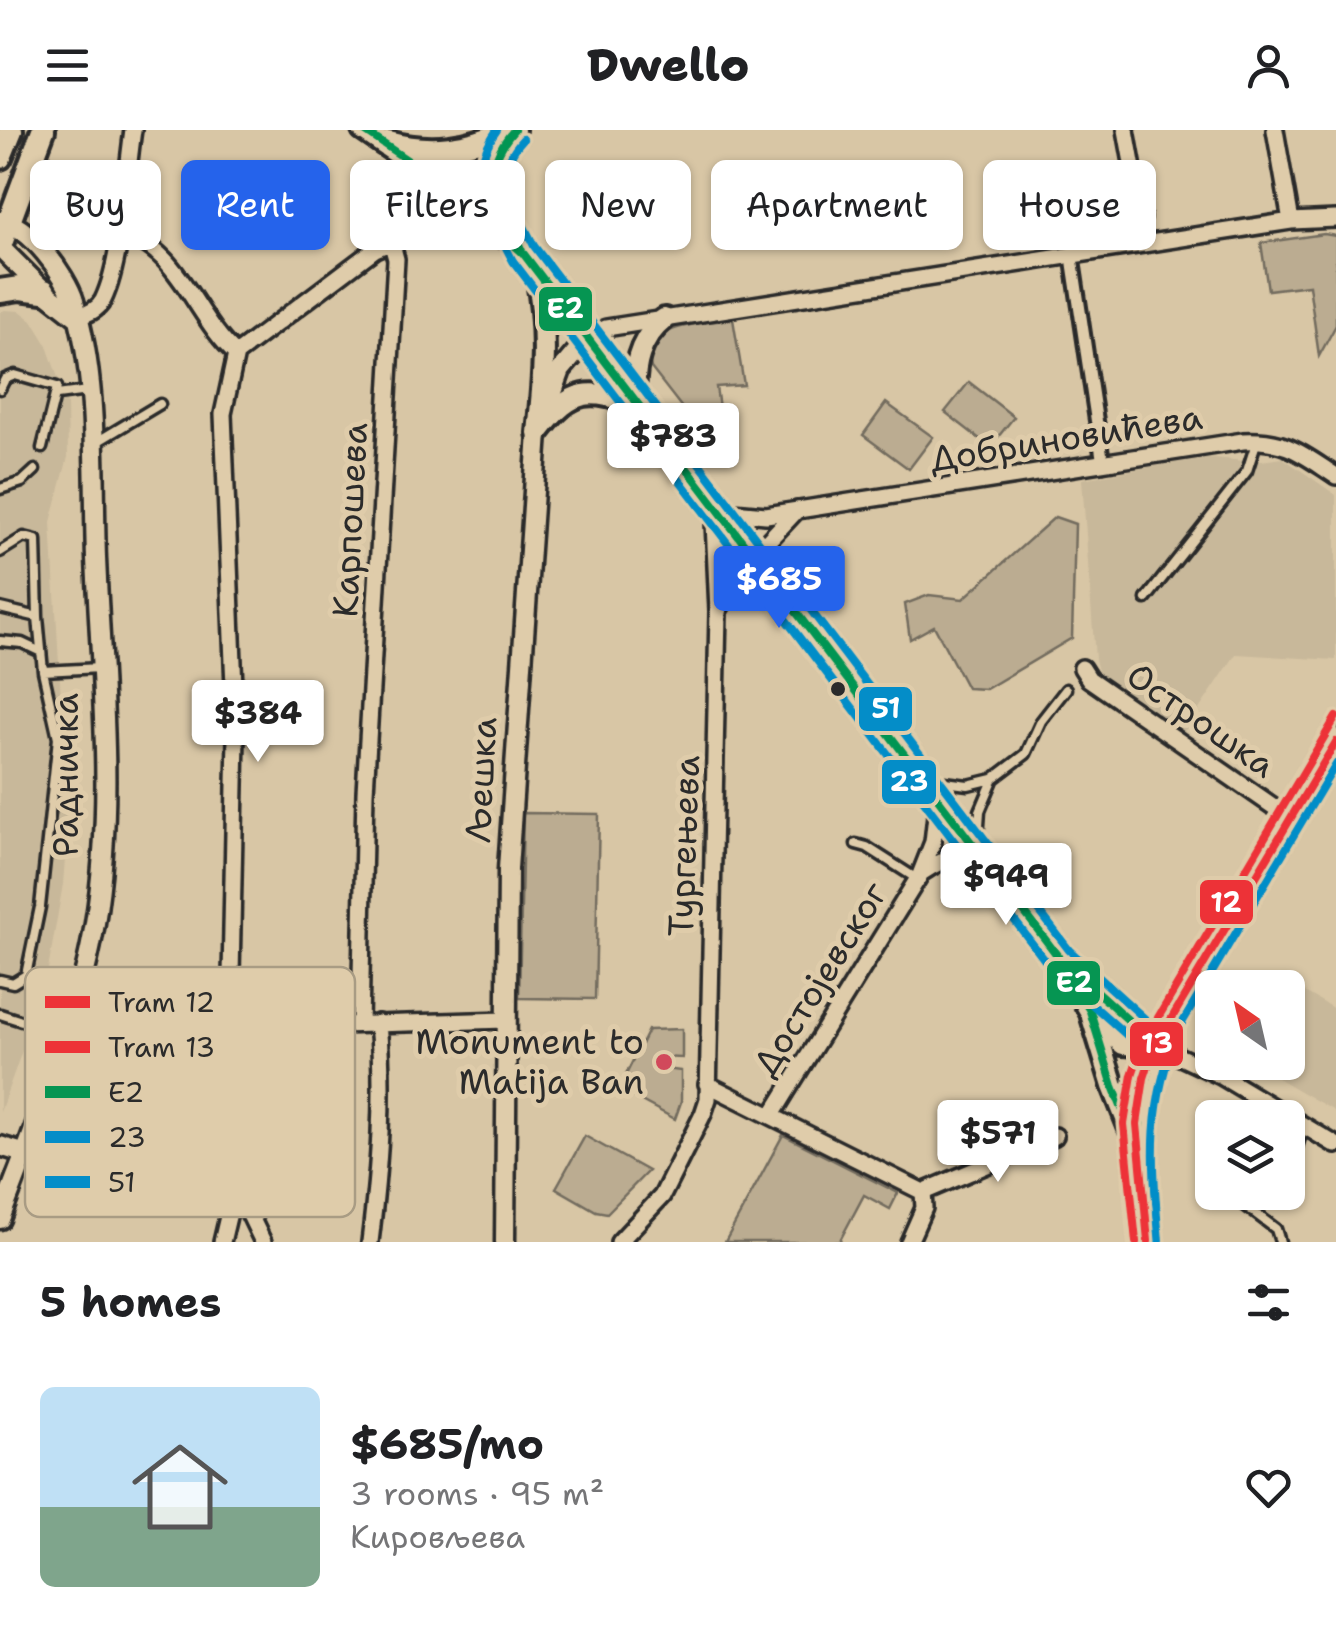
<!DOCTYPE html>
<meta charset="utf-8">
<style>
:root{--surface:#fff;--page:#f6f6f6;--text:#202124;--muted:#757577;--line:#e0e0e0;--accent:#2563eb}
body{margin:0;font-family:"Shantell Sans",sans-serif;background:var(--page);color:var(--text);height:100vh;display:flex;flex-direction:column;font-size:38px;white-space:nowrap}
*{box-sizing:border-box;margin:0}
p{font-size:32px;color:var(--muted)}
.icon{flex:none;width:55px;height:55px;fill:none;stroke:currentColor;stroke-width:2;stroke-linecap:round;stroke-linejoin:round}
.map{position:relative;height:1112px;overflow:hidden}
.side{display:flex;flex-direction:column;background:var(--surface);flex:1}
.side>*{flex:none}
.guide{position:absolute;left:30px;top:30px;width:1278px;height:90px;display:flex;gap:20px}
.needle{width:65px;rotate:326deg}
.controls{position:absolute;left:1195px;top:840px;display:grid;gap:20px}
.controls a{display:grid;place-items:center;width:110px;height:110px;border-radius:15px;background:var(--surface);box-shadow:0 2px 8px #0004;font-size:50px}
.price{position:absolute;translate:-50% -85px;padding:0 22px;border-radius:10px;background:#fff;color:#222;font-size:32px;line-height:65px;filter:drop-shadow(0 2px 5px #0008)}
.price::after{content:'';position:absolute;left:50%;top:60px;width:30px;height:22px;margin-left:-15px;background:inherit;clip-path:polygon(0 0,100% 0,50% 100%)}
.price.active{background:var(--accent);color:#fff}
ul{padding:0;list-style:none}
li{display:flex;align-items:center;gap:30px;height:250px;padding:0 40px}
li+li{border-top:2px solid var(--line)}
li span{display:grid;place-items:center;flex:none;width:280px;height:200px;border-radius:15px;color:#555}
li>.icon{margin-inline-start:auto}
span .icon{width:120px;height:120px;fill:#fffc;stroke-width:1}
li b{font-size:42px}
h2{display:flex;justify-content:space-between;align-items:center;height:120px;padding:0 40px;font-size:42px}
.chip{padding:0 35px;border-radius:15px;background:var(--surface);box-shadow:0 2px 8px #0004;font-size:35px;line-height:90px}
.chip.active{background:var(--accent);color:#fff}
header{display:flex;justify-content:space-between;align-items:center;height:130px;padding:0 40px;background:var(--surface);font-size:45px;font-weight:800}
.map>svg:first-child{display:block}
.built{fill:#c8b89a}
.green{fill:#bbac91;stroke:#736c5e;stroke-width:2.5}
.lines{fill:none;stroke-linecap:round;stroke-linejoin:round}
.service-casing{stroke:#2b2b2b;stroke-width:15}
.pedestrian-casing{stroke:#2b2b2b;stroke-width:19}
.minor-casing{stroke:#2b2b2b;stroke-width:22}
.tertiary-casing{stroke:#2b2b2b;stroke-width:25}
.secondary-casing{stroke:#2b2b2b;stroke-width:28}
.primary-casing{stroke:#2b2b2b;stroke-width:30}
.service{stroke:#dfccaa;stroke-width:8}
.pedestrian{stroke:#dfccaa;stroke-width:11}
.minor{stroke:#dfccaa;stroke-width:15}
.tertiary{stroke:#dfccaa;stroke-width:18}
.secondary{stroke:#dfccaa;stroke-width:20}
.primary{stroke:#dfccaa;stroke-width:22}
.bus-1-casing{stroke:#dfccaa;stroke-width:15}
.bus-2-casing{stroke:#dfccaa;stroke-width:15}
.bus-3-casing{stroke:#dfccaa;stroke-width:15}
.bus-1{stroke:#069552;stroke-width:8}
.bus-2{stroke:#048dc8;stroke-width:8}
.bus-3{stroke:#048dc8;stroke-width:8}
.tram-1-casing{stroke:#dfccaa;stroke-width:15}
.tram-2-casing{stroke:#dfccaa;stroke-width:15}
.tram-1{stroke:#ed3237;stroke-width:8}
.tram-2{stroke:#ed3237;stroke-width:8}
.bus-dot{fill:#2b2b2b;stroke:#dfccaa;stroke-width:4}
.poi-dot{fill:#d1495b;stroke:#dfccaa;stroke-width:4}
.labels{text-anchor:middle;stroke-width:10;stroke-linejoin:round;paint-order:stroke}
.street-label{font-size:35px;fill:#2b2b2b;stroke:#dfccaa}
.poi-label{font-size:35px;fill:#2b2b2b;stroke:#dfccaa;text-anchor:end}
.key{fill:#dfccaa;stroke:#a99c84;stroke-width:2.5}
.key-label{font-size:28px;fill:#2b2b2b}
.line-badge{stroke:#dfccaa;stroke-width:4}
.badge-label{font-size:28px;text-anchor:middle;font-weight:bold;fill:#fff}
</style>
<header><svg class="icon" aria-label="menu" viewBox="0 0 24 24"><path d="M4 6h16M4 12h16M4 18h16"/></svg>Dwello<svg class="icon" aria-label="person" viewBox="0 0 24 24"><circle cx="12" cy="8" r="4"/><path d="M4 21q1-7 8-7t8 7"/></svg></header>
<div class="map">
<svg width="1336" height="1112" viewBox="0 0 1336 1112">
<rect width="100%" height="100%" fill="#d8c6a5"/>
<filter id="ink" filterUnits="userSpaceOnUse"><feTurbulence type="fractalNoise" baseFrequency=".01" numOctaves="2"/><feDisplacementMap in="SourceGraphic" scale="20" xChannelSelector="R" yChannelSelector="G"/><feConvolveMatrix kernelMatrix="1 2 1 2 8 2 1 2 1" color-interpolation-filters="sRGB"/></filter>
<g filter="url(#ink)">
<path class="built" d="M 5,180 L 20,181 L 32,190 L 46,213 L 67,274 L 68,327 L 51,392 L 68,693 L 63,754 L 45,857 L 0,982 L 0,182 Z
M 1205,327 L 1253,332 L 1283,328 L 1336,365 L 1336,530 L 1236,524 L 1178,611 L 1099,545 L 1095,529 L 1082,349 Z
M 1286,851 L 1336,880 L 1336,982 L 1251,933 L 1288,932 L 1288,858 L 1282,857 Z"/>
<path class="green" d="M 1324,104 L 1336,106 L 1336,195 L 1319,226 L 1309,155 L 1268,160 L 1261,113 Z
M 733,189 L 744,255 L 716,257 L 720,285 L 711,284 L 693,292 L 651,238 C 640,193 704,193 733,189 Z
M 969,252 L 1014,287 L 990,317 L 945,282 Z
M 886,273 L 933,307 L 909,339 L 863,305 Z
M 1055,387 L 1075,394 L 1072,508 L 986,559 L 967,558 L 934,496 L 910,509 L 905,474 L 929,465 L 963,469 Z
M 523,683 L 599,684 L 595,869 L 519,868 Z
M 682,899 L 682,928 L 659,927 L 658,938 L 681,941 L 681,972 L 675,989 L 619,959 L 648,900 Z
M 783,1005 L 898,1063 L 890,1079 L 864,1065 L 839,1112 L 725,1112 Z
M 585,1006 L 648,1041 L 607,1083 L 596,1081 L 556,1058 Z"/>
<g class="lines">
<g class="service-casing">
<path id="service" d="M 0,259 L 5,249 L 15,245 L 57,257 L 42,318
M 57,265 L 88,261
M 95,313 L 160,274
M 0,359 L 22,352 L 35,340
M 0,422 L 24,407 L 36,410 L 38,487 L 43,541
M 1146,469 L 1247,341 L 1257,310
M 0,478 L 38,487
M 0,511 L 22,513 L 41,522
M 929,650 L 968,655 L 993,649 L 1026,624 L 1041,591 L 1066,559
M 978,709 L 980,681 L 993,650
M 856,714 L 867,717 L 917,749
M 0,850 L 13,853 L 26,845 L 40,777 L 58,608 L 43,541 L 100,538
M 0,884 L 65,905
M 1289,1041 L 1304,996
M 1243,1062 L 1243,1074 L 1276,1099 L 1280,1112"/>
</g>
<g class="pedestrian-casing">
<path id="pedestrian" d="M 1073,134 L 1103,334"/>
</g>
<g class="minor-casing">
<path id="minor" d="M 1126,0 L 1142,88
M 1275,0 L 1291,91
M 119,103 C 178,115 195,188 236,224
M 384,114 L 420,81
M 77,187 C 88,184 98,180 103,170 C 122,131 126,46 133,0
M 589,207 L 606,198 L 1291,91 L 1336,89
M 236,224 L 375,119 L 387,114 L 393,118 L 396,129 L 365,662 L 360,894
M 722,381 L 766,385 L 1243,311 C 1287,309 1302,324 1336,346
M 767,442 L 767,412 L 797,380
M 718,481 L 730,461 L 744,452 L 779,459
M 1082,538 L 1089,549 L 1290,688
M 923,742 C 947,725 962,725 989,736
M 230,893 L 341,895 L 506,890
M 1157,916 L 1221,946 L 1336,1015
M 707,954 L 923,1062
M 772,985 L 920,745 L 933,712 L 938,667
M 23,1023 L 230,1041
M 235,1054 L 263,1112
M 923,1062 L 1055,1006
M 222,1112 L 231,1074 L 230,893 L 236,607 L 223,284 L 236,224
M 370,1112 C 379,1039 385,966 378,893
M 619,1112 L 662,1066 L 703,984 L 708,969 L 718,481 L 713,370
M 909,1112 L 924,1078 L 923,1062"/>
</g>
<g class="tertiary-casing">
<path id="tertiary" d="M 0,117 L 44,161 L 77,187
M 0,1016 L 23,1023
M 0,1089 C 35,997 79,890 95,793 C 115,672 101,550 96,428 C 93,344 99,253 74,171 C 66,145 29,94 0,91
M 505,1112 L 508,739 L 538,303 L 561,240 L 589,207"/>
</g>
<g class="secondary-casing">
<path id="secondary" d="M 363,0 L 457,64 L 523,123 L 992,737 L 1060,829 L 1090,881 L 1123,914 L 1157,916
M 514,0 C 474,38 499,72 518,112
M 388,12 C 431,24 468,18 508,0
M 537,146 C 548,203 544,246 538,303
M 635,268 C 633,237 639,209 664,189
M 539,301 C 574,256 588,259 640,275
M 1073,841 L 1157,916
M 1092,887 L 1113,956 L 1133,1006
M 1147,1112 C 1139,1022 1129,977 1168,892 L 1336,610"/>
</g>
<g class="primary-casing">
<path id="primary" d="M 0,27 L 11,0
M 0,116 L 43,0
M 0,161 L 20,158 L 44,161"/>
</g>
<use href="#service" class="service"/>
<use href="#pedestrian" class="pedestrian"/>
<use href="#minor" class="minor"/>
<use href="#tertiary" class="tertiary"/>
<use href="#secondary" class="secondary"/>
<use href="#primary" class="primary"/>
<g class="bus-1-casing">
<path id="bus-1" d="M 363,0 L 457,64 L 523,123 L 1060,829 L 1090,881 L 1113,956 L 1139,1022 L 1147,1112
M 514,0 C 498,18 491,36 493,60 L 522,121
M 1077,844 L 1157,916 L 1142,966 L 1139,1018"/>
</g>
<g class="bus-2-casing">
<path id="bus-2" d="M 497,0 C 463,47 490,86 513,131 L 1050,837 L 1149,925
M 1159,1111 C 1152,1028 1147,977 1179,898 L 1336,634"/>
</g>
<g class="bus-3-casing">
<path id="bus-3" d="M 523,9 C 488,46 516,78 534,116 L 1069,820 L 1165,907
M 1134,1112 C 1126,1025 1122,968 1157,886 L 1325,604"/>
</g>
<use href="#bus-1" class="bus-1"/>
<use href="#bus-2" class="bus-2"/>
<use href="#bus-3" class="bus-3"/>
<g class="tram-1-casing">
<path id="tram-1" d="M 1136,1112 L 1124,994 L 1132,945 L 1143,913 L 1336,587"/>
</g>
<g class="tram-2-casing">
<path id="tram-2" d="M 1148,1111 L 1137,994 L 1144,948 L 1154,918 L 1336,612"/>
</g>
<use href="#tram-1" class="tram-1"/>
<use href="#tram-2" class="tram-2"/>
</g>
</g>
<circle class="bus-dot" cx="838" cy="559" r="9"/>
<circle class="poi-dot" cx="664" cy="932" r="10"/>
<g class="labels">
<g class="street-label">
<text transform="translate(1066 308) rotate(-9)" y="12">Добриновићева</text>
<text transform="translate(350 390) rotate(-87)" y="12">Карпошева</text>
<text transform="translate(1201 590) rotate(35)" y="12">Острошка</text>
<text transform="translate(66 645) rotate(-90)" y="12">Радничка</text>
<text transform="translate(481 650) rotate(-87)" y="12">Љешка</text>
<text transform="translate(684 716) rotate(-88)" y="12">Тургењева</text>
<text transform="translate(820 849) rotate(-58)" y="12">Достојевског</text>
</g>
<g class="poi-label">
<text x="644" y="924">Monument to<tspan x="644" dy="40">Matija Ban</tspan></text>
</g>
</g>
<rect x="25" y="837" width="330" height="250" rx="15" class="key"/>
<rect x="45" y="866" width="45" height="12" fill="#ed3237"/>
<rect x="45" y="911" width="45" height="12" fill="#ed3237"/>
<rect x="45" y="956" width="45" height="12" fill="#069552"/>
<rect x="45" y="1001" width="45" height="12" fill="#048dc8"/>
<rect x="45" y="1046" width="45" height="12" fill="#048dc8"/>
<g class="key-label">
<text x="108" y="882">Tram 12</text>
<text x="108" y="927">Tram 13</text>
<text x="108" y="972">E2</text>
<text x="108" y="1017">23</text>
<text x="108" y="1062">51</text>
</g>
<g class="line-badge">
<rect x="537" y="155" width="57" height="48" rx="10" fill="#069552"/>
<rect x="857" y="555" width="57" height="48" rx="10" fill="#048dc8"/>
<rect x="880" y="628" width="58" height="48" rx="10" fill="#048dc8"/>
<rect x="1198" y="748" width="57" height="48" rx="10" fill="#ed3237"/>
<rect x="1045" y="829" width="57" height="48" rx="10" fill="#069552"/>
<rect x="1128" y="890" width="57" height="48" rx="10" fill="#ed3237"/>
</g>
<g class="badge-label">
<text x="565" y="188">E2</text>
<text x="886" y="588">51</text>
<text x="909" y="661">23</text>
<text x="1226" y="782">12</text>
<text x="1074" y="862">E2</text>
<text x="1157" y="923">13</text>
</g>
</svg>
<div class="controls">
<a><svg class="needle" viewBox="-14 -14 28 28"><path d="M0-13l5 13h-10z" fill="#e53935"/><path d="M0 13l5-13h-10z" fill="#757577"/></svg></a>
<a><svg class="icon" aria-label="layers" viewBox="0 0 24 24"><path d="M12 4l9 5-9 5-9-5zM3 14l9 5 9-5"/></svg></a>
</div>
<b class="price" style="left:673px;top:358px">$783</b>
<b class="price active" style="left:779px;top:501px">$685</b>
<b class="price" style="left:258px;top:635px">$384</b>
<b class="price" style="left:1006px;top:798px">$949</b>
<b class="price" style="left:998px;top:1055px">$571</b>
<div class="guide">
<a class="chip">Buy</a>
<a class="chip active">Rent</a>
<a class="chip">Filters</a>
<a class="chip">New</a>
<a class="chip">Apartment</a>
<a class="chip">House</a>
</div>
</div>
<section class="side">
<h2>5 homes<svg class="icon" aria-label="filters" viewBox="0 0 24 24"><path d="M4 7h16M4 17h16"/><circle cx="9" cy="7" r="2"/><circle cx="15" cy="17" r="2"/></svg></h2>
<ul>
<li><span style="background:linear-gradient(#bfe0f5 60%,#7fa58c 0)"><svg class="icon" aria-label="home" viewBox="0 0 24 24"><path d="M3 11l9-7 9 7M6 9v11h12V9"/></svg></span><div><b>$685/mo</b><p>3 rooms · 95 m²</p><p>Кировљева</p></div><svg class="icon" aria-label="heart" viewBox="0 0 24 24"><path d="M12 20l-8-8c-3-5 5-10 8-4 3-6 11-1 8 4z"/></svg></li>
</ul>
</section>
